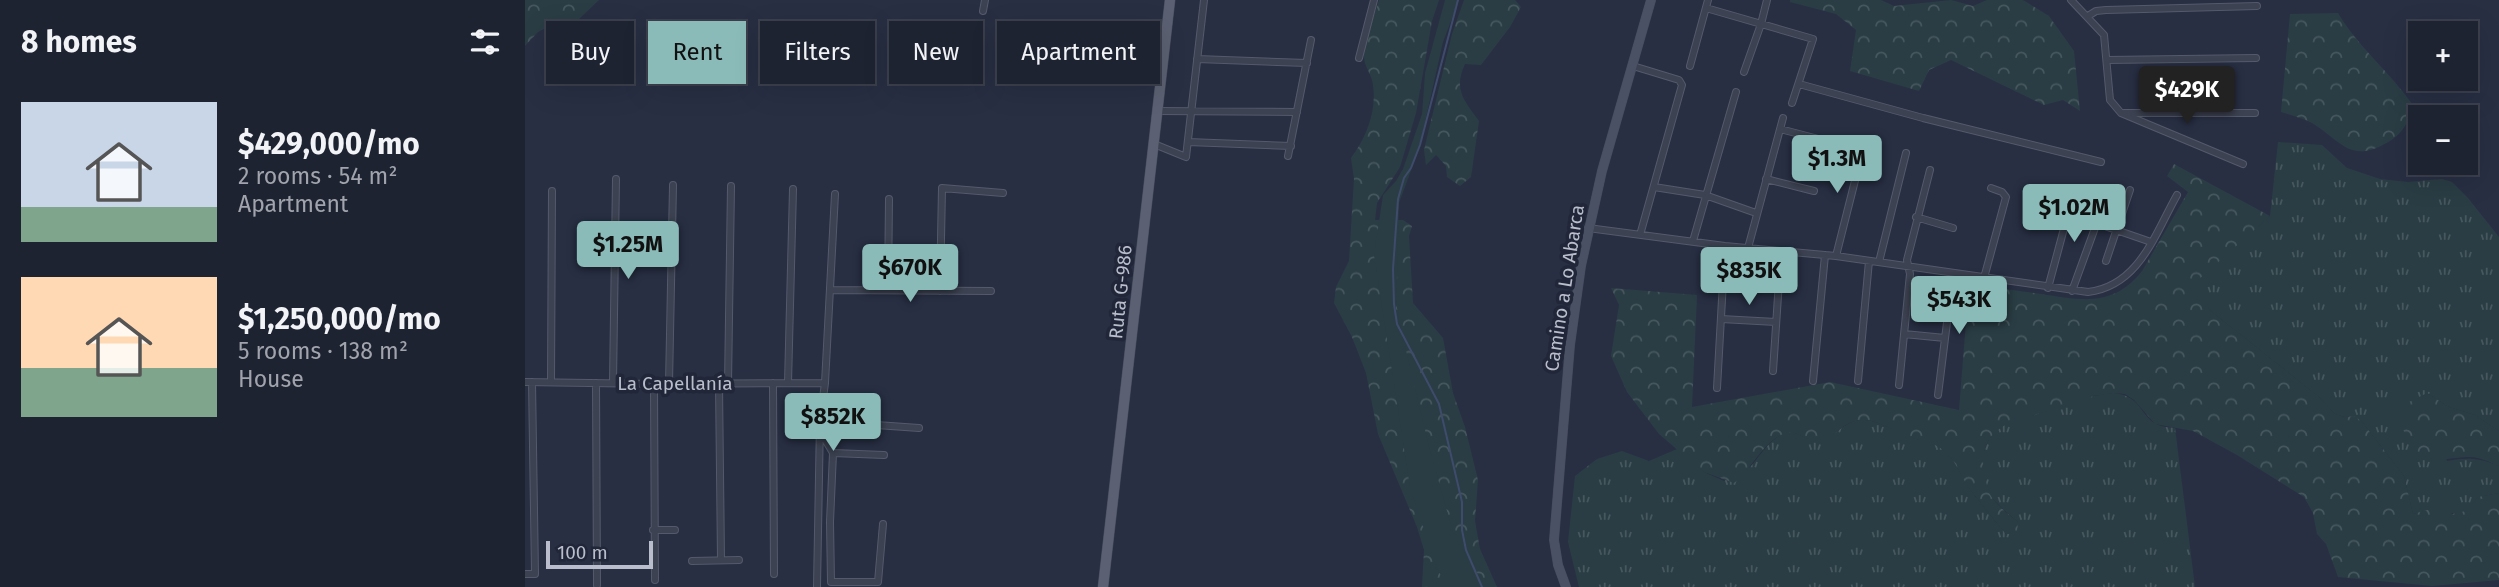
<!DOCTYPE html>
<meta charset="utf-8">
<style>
:root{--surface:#1e2332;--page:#2b2f3e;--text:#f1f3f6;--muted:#a1a4ac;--line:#3c404d;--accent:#8bbbb9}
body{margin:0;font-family:"Fira Sans",sans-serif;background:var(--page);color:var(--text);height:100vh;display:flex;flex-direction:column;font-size:26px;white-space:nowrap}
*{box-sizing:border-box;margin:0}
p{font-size:23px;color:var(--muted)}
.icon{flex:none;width:38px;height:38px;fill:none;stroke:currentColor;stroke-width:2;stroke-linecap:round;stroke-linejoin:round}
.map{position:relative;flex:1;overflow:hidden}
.details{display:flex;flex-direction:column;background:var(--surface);width:525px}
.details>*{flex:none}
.hud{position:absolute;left:21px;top:21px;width:665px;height:63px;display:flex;gap:14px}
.tools{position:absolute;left:1883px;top:21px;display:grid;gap:14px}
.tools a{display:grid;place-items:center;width:70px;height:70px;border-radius:0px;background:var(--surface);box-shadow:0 7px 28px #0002,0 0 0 2px var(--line);font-size:35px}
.scale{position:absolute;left:21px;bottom:18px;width:107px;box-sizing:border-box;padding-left:7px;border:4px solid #babecc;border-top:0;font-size:19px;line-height:24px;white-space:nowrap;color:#babecc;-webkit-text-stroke:5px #212738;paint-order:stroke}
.price{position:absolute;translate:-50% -60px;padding:0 16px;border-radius:7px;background:var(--accent);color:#111;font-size:23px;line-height:46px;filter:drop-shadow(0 2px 4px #0008)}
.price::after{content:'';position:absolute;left:50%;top:42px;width:21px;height:16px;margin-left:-10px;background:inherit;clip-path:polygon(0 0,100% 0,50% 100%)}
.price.on{background:#222;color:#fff}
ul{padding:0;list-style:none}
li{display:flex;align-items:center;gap:21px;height:175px;padding:0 21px}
li span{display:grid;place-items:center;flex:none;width:196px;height:140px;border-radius:0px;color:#555}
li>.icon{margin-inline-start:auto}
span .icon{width:84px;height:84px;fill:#fffc;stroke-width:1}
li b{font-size:30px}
h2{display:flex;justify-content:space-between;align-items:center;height:84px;padding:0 21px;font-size:30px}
.tag{padding:0 24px;border-radius:0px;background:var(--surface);box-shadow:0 7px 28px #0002,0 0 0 2px var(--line);font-size:24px;line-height:63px}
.tag.on{background:var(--accent);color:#111}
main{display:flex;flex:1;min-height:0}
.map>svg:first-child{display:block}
.grass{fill:url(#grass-tufts)}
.forest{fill:url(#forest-crowns)}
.park{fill:#2a3d44}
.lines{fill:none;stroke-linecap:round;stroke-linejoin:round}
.stream{stroke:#3f4b6b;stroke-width:2}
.street-casing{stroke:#555a6a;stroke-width:8}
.secondary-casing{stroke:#464b5c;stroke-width:10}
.primary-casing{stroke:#464b5c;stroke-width:11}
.street{stroke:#3d4252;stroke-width:6}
.secondary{stroke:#4b5165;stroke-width:9}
.primary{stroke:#5b6172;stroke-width:10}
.labels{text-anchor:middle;stroke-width:7;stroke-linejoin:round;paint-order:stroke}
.street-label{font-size:19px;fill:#babecc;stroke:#212738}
</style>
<main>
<section class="details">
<h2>8 homes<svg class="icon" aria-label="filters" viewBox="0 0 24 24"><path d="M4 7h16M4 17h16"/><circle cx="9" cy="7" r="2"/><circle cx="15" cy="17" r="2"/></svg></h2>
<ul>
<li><span style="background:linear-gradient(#c9d6e8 75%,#7fa58c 0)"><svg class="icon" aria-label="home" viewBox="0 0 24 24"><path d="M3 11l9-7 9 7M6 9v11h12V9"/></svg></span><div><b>$429,000/mo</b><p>2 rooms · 54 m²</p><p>Apartment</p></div></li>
<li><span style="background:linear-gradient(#ffd9b3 65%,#7fa58c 0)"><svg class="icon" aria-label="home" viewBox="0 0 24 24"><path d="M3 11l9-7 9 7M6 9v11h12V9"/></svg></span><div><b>$1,250,000/mo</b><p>5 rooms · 138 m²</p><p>House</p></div></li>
</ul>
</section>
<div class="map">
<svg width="1974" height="587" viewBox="0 0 1974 587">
<defs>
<pattern id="grass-tufts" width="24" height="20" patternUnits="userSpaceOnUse" patternTransform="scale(1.75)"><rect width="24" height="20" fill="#2a3d44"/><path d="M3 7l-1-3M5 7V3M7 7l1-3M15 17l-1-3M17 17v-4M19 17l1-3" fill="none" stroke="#47575e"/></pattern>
<pattern id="forest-crowns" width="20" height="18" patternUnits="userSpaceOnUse" patternTransform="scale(1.75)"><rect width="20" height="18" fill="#2a3d44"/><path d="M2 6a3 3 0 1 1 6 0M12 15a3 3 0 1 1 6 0" fill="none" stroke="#47575e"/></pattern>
</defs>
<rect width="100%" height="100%" fill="#282f43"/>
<path class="grass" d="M 1753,142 L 1797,145 L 1822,168 L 1855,179 L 1883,182 L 1917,179 L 1927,182 L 1943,198 L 1974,237 L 1974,431 L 1950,415 L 1924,407 L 1902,393 L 1922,461 C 1943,457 1955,458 1974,466 L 1974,493 L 1953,497 L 1939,514 L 1925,513 L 1920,506 L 1888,514 L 1879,476 L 1838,423 L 1830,416 L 1820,417 L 1810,414 L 1794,397 L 1687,312 L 1662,289 L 1745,216 Z
M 1589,393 C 1617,396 1615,417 1633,425 C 1638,427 1644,427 1650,428 L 1670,587 L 1054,587 L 1043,542 L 1050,476 L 1072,459 L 1097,451 L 1124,461 L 1152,449 L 1179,472 L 1199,481 C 1207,476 1221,472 1227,465 C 1236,454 1243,442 1257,434 C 1271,426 1282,445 1297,440 C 1311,435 1319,422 1335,420 C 1350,419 1362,427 1375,433 C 1387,439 1400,440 1411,445 C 1430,455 1435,476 1447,492 C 1458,506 1469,520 1481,534 L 1493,522 C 1485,515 1476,508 1469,500 C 1453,482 1453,447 1471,431 C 1482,420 1502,418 1516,413 C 1539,404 1564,395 1589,393 Z"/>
<path class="forest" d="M 0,0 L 74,0 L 54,19 L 43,25 L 24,26 L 13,32 L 0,46 Z
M 854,0 L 914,0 L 907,21 L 891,113 L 875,167 L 852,203 L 850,220 L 878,220 L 887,226 L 884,236 L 888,303 L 918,338 L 928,393 L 940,427 L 953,480 L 950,521 L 955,549 L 972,587 L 897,587 L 899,550 L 892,527 L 853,434 L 841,373 L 827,337 L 809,303 L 811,287 L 824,261 L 829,179 L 826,158 C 841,138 852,111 848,85 C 847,74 838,66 839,54 C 841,36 849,17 854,0 Z
M 939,0 L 990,0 L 996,7 L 985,27 L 956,65 L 940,64 C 928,90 939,100 954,121 L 946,177 L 935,186 L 922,177 L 921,166 L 911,155 L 901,165 L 899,150 L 927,34 Z
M 1265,0 L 1356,0 L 1369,6 L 1426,0 L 1448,6 L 1462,0 L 1498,0 L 1524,16 L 1549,51 L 1555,111 L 1538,100 L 1519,105 L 1426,60 L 1404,70 L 1394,91 L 1325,71 L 1331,30 L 1311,14 L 1265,2 Z
M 1813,13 C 1833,47 1865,72 1887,104 C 1885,120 1879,132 1865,141 C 1825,165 1818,142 1787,123 C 1777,118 1766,115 1756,112 L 1765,14 Z
M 1649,164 L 1745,216 L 1663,289 L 1687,312 L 1794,397 L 1810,414 L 1820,417 L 1830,416 L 1838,423 L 1879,476 L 1888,514 L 1920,505 L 1927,514 L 1941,511 L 1953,497 L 1974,493 L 1974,580 L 1907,586 L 1813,577 L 1801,544 L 1792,534 L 1788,513 L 1779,497 L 1712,455 L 1668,431 L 1630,424 L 1609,400 L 1600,394 L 1589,393 L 1567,396 L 1480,425 C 1459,438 1455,454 1460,478 C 1462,484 1463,493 1468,499 C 1474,507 1485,515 1493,522 L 1492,534 L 1481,534 C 1469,520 1458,506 1447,492 C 1435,477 1431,456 1412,446 C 1401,440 1387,439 1376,434 C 1363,428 1351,419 1336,420 C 1320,421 1312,434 1298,440 C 1283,446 1273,427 1258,434 C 1237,443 1227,469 1209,483 L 1179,472 L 1169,464 L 1134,434 L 1102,392 L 1086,356 L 1094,305 L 1086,288 L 1172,295 L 1167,407 L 1305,382 L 1434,410 L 1444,284 C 1468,287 1492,291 1516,294 C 1556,300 1588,308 1617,271 L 1663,192 L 1642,176 Z
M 1902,393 L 1924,407 L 1950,415 L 1974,431 L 1974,466 C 1964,462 1954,456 1942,457 C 1921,458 1901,466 1886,444 C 1879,435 1875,420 1870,409 Z"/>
<path class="park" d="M 920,0 L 934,0 L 918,42 L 894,149 L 874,203 L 871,308 L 904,447 L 929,536 L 961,587 L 922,587 L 912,568 L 885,487 L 849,255 L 858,195 L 871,181 L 878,169 L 897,114 L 900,73 Z"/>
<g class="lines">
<path class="stream" d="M 933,0 L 895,145 L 886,168 L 879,178 L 873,199 L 868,269 L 869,304 L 872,324 L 914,404 L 937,502 L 937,530 L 941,550 L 957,587"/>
<g class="street-casing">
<path id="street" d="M 1546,0 L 1579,35 L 1585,100 L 1596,113 L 1718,164
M 1181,8 L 1288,39 L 1267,103
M 458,11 L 460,0
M 1563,16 L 1571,11 L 1581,10 L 1732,6
M 834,58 L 849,0
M 672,59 L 782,63
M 1582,60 L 1731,58
M 1108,66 L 1154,80 L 1157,85 L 1115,235
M 1165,66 L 1183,0
M 1219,72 L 1236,24 L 1242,0
M 1274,84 L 1398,118 L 1576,162
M 632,111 L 772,112
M 1599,113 L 1730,113
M 1255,129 L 1305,142
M 663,142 L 766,146
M 629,144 L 661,157 L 679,0
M 763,156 L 786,40
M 1241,179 L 1289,191
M 1129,187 L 1180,195 L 1231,213
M 1391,217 L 1428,228
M 1571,223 L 1626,242
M 1063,228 L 1200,246 L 1311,256 L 1563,292 C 1614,286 1630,234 1652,195
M 1168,241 L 1211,92
M 1223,248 L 1258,118
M 1311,256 L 1340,141
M 1581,261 L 1605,190
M 1354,262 L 1381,153
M 1459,278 L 1481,197 L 1477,192 L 1466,188
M 1523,288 L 1544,210
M 305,290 L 466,291
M 363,290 L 364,199
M 415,291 L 417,188 L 478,193
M 1547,291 L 1578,206
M 1196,319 L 1251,322
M 1379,334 L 1420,338
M 1248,371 L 1254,281
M 1288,381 L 1300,255
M 1333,381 L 1344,261
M 0,382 L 129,384 L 300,383
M 26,382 L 27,191
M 71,383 L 72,585
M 88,383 L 91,179
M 248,383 L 249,574
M 263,383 L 268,189
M 129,384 L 130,580
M 144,384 L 148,185
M 194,384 L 196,560
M 203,384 L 206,186
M 1374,385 L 1385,274 L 1382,260 L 1405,170
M 1192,388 L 1200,246
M 1413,395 L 1428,274
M 295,421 L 394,428
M 295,431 L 308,453 L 305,522 L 306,582 L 353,582 L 358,524
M 308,453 L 359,455
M 128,530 L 150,530
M 167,561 L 214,560
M 0,574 L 10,574 L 7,382
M 292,587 L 295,421 L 300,383 L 310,194"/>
</g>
<g class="secondary-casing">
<path id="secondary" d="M 1041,587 L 1033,565 L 1029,540 L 1045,345 L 1056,266 L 1077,171 L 1126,0"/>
</g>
<g class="primary-casing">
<path id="primary" d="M 578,587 L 645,0"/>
</g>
<use href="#street" class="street"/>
<use href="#secondary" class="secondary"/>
<use href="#primary" class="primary"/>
</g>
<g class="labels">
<g class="street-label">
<text transform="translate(1039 288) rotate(-81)" y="7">Camino a Lo Abarca</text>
<text transform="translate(595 292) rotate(-84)" y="7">Ruta G-986</text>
<text x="150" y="390">La Capellanía</text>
</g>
</g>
</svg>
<div class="tools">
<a>+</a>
<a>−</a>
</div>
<div class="scale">100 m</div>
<b class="price on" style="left:1662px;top:126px">$429K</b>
<b class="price" style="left:1312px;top:195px">$1.3M</b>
<b class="price" style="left:1549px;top:244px">$1.02M</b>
<b class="price" style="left:103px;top:281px">$1.25M</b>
<b class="price" style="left:385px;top:304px">$670K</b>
<b class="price" style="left:1224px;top:307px">$835K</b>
<b class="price" style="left:1434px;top:336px">$543K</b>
<b class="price" style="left:308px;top:453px">$852K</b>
<div class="hud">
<a class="tag">Buy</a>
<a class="tag on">Rent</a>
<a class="tag">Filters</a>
<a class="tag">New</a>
<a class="tag">Apartment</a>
</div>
</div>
</main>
